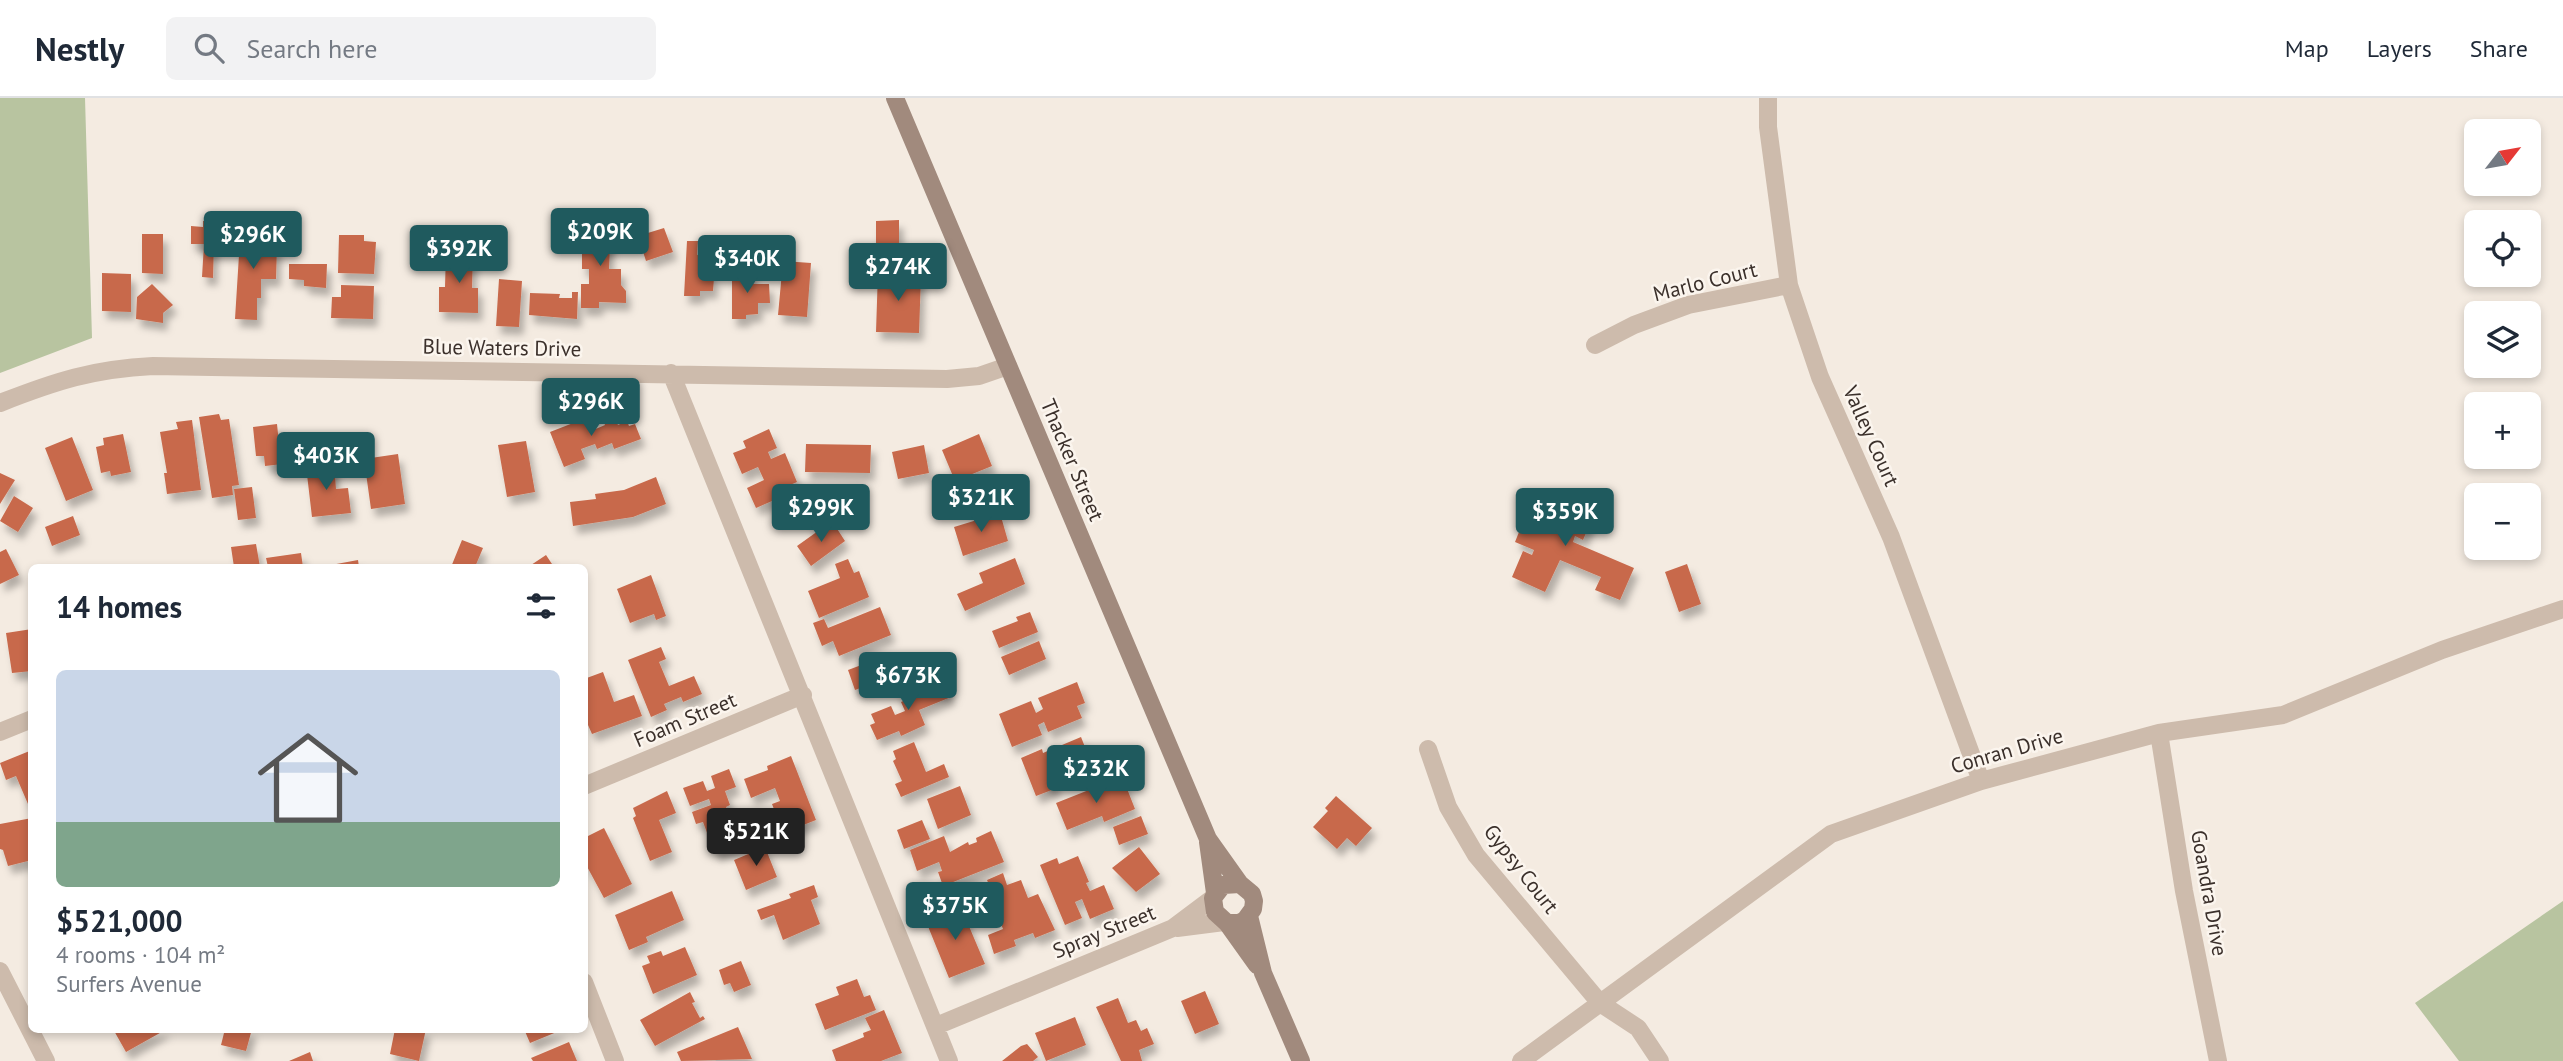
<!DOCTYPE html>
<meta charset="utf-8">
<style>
:root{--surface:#fff;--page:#f2f2f3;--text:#1f2937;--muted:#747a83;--line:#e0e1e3;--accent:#1f5a5e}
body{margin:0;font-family:"PT Sans",sans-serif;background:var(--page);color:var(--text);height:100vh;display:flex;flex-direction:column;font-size:26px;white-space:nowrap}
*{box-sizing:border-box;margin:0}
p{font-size:23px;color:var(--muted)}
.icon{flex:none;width:38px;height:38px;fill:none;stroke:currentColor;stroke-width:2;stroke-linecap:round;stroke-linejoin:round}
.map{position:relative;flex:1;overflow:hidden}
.sheet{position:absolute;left:28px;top:466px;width:560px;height:469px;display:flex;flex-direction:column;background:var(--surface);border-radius:10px;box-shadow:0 4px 10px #0003}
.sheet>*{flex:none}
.needle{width:46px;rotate:59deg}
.buttons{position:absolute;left:2464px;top:21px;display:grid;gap:14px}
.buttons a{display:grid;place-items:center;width:77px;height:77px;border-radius:10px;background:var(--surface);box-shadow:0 4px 10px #0003;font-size:35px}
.price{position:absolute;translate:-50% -60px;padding:0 16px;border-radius:7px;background:var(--accent);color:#fff;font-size:23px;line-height:46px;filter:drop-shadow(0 2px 4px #0008)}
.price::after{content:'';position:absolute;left:50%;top:42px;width:21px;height:16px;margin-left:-10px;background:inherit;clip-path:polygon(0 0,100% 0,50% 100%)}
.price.active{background:#222;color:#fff}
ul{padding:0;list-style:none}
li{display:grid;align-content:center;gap:14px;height:371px;padding:0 28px}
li+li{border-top:2px solid var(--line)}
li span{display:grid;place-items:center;height:217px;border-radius:10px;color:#555}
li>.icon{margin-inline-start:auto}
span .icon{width:126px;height:126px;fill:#fffc;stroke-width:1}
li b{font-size:30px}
h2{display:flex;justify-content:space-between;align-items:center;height:84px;padding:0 28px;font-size:30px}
header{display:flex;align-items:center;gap:42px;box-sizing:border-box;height:98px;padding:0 35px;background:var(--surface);border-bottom:2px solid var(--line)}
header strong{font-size:33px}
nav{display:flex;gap:38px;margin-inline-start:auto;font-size:24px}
.search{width:490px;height:63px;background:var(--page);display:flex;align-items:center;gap:18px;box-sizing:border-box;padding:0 24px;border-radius:10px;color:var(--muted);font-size:26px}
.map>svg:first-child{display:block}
.green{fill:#b8c4a0}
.building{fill:#c8694b;filter:url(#shadow)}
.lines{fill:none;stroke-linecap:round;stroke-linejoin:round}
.street{stroke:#cdbbac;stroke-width:18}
.secondary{stroke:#a18a7d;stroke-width:18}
.labels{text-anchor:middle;stroke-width:5;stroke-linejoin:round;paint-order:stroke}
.street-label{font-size:21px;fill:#3b302b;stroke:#fbf5ee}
</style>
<header>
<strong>Nestly</strong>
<div class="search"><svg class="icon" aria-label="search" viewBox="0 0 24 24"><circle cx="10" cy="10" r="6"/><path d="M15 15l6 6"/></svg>Search here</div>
<nav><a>Map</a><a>Layers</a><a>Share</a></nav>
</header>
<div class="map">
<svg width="2563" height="963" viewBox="0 0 2563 963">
<defs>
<filter id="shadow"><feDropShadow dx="4.5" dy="8" stdDeviation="3.5" flood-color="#0004"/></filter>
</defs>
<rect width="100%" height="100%" fill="#f4ebe1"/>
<path class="green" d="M 0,0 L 85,0 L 92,240 L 0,275 Z
M 2563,803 L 2563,963 L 2459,963 L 2415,905 Z"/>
<path class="building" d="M 899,122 L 899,151 L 876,151 L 876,123 Z
M 203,123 L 216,123 L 216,129 L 228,130 L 227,145 L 214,145 L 213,180 L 202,179 L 204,146 L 191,146 L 191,128 L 203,129 Z
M 582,125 L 611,125 L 609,171 L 621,171 L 621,187 L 626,193 L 626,205 L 599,204 L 599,210 L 581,210 L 581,186 L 589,186 L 589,171 L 582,171 Z
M 664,130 L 673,154 L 646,163 L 638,138 Z
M 237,131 L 262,131 L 261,147 L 277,148 L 276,181 L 261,181 L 261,200 L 257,200 L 257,222 L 235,221 L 239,157 L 237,157 Z
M 142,136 L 163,136 L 163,176 L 142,175 Z
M 339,137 L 364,137 L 364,143 L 376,144 L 374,176 L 338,175 Z
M 687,143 L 698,143 L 697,157 L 705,157 L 711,163 L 710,180 L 714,180 L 713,193 L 700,193 L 700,198 L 684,198 Z
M 446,154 L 473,155 L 472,190 L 478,190 L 478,215 L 439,214 L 439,189 L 445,189 Z
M 783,163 L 811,165 L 807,219 L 778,217 Z
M 289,166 L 327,166 L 326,190 L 304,188 L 304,182 L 289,181 Z
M 878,173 L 910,174 L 910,178 L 921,178 L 919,235 L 876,234 Z
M 732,174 L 752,174 L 752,186 L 769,186 L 770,205 L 758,205 L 758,216 L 746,217 L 746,221 L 732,221 Z
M 102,175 L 131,176 L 131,214 L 102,213 Z
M 499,181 L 522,183 L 519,229 L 496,228 Z
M 152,186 L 173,207 L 163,215 L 163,225 L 136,221 L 137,199 Z
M 341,187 L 374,188 L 373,221 L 331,220 L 332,199 L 341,199 Z
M 572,194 L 578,194 L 577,221 L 529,217 L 530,195 L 560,196 L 559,200 L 572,200 Z
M 219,316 L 221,322 L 229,321 L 239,387 L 232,388 L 233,397 L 212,400 L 199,319 Z
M 614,318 L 618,327 L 627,323 L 629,328 L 635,326 L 641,341 L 614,351 L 612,345 L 597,351 L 595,346 L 581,351 L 585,361 L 564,369 L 550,334 L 586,320 L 591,333 L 605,327 L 603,322 Z
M 192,322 L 201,392 L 167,396 L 164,375 L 167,375 L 160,334 L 178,331 L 176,324 Z
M 277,326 L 280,355 L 291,353 L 292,365 L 265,368 L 264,358 L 256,358 L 253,329 Z
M 769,331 L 777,350 L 768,354 L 771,361 L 785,355 L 797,384 L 790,387 L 798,406 L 777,415 L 772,403 L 756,410 L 747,390 L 764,382 L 758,369 L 742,376 L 733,355 L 746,350 L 743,343 Z
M 123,336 L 131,374 L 111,378 L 110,373 L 101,375 L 96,349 L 104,347 L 103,340 Z
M 979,336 L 992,368 L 955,383 L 942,352 Z
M 72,339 L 93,392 L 66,403 L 45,350 Z
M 526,343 L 535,394 L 507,399 L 498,347 Z
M 806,346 L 871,347 L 870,375 L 805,374 Z
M 924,347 L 929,375 L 898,381 L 892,354 Z
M 398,356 L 405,406 L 371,411 L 364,361 Z
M 334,365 L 336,391 L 348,390 L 351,415 L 312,419 L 306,368 Z
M 0,375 L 15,382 L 0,406 Z
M 656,379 L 666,406 L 633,419 L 573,428 L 570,404 L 596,401 L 595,396 L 624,392 Z
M 252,389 L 256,420 L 238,422 L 234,391 Z
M 1549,391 L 1578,403 L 1576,406 L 1595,414 L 1583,442 L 1575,438 L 1573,444 L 1634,470 L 1620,502 L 1595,492 L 1601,479 L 1560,462 L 1545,494 L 1512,479 L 1523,453 L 1532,457 L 1534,452 L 1515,444 L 1523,424 L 1533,428 Z
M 14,398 L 33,410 L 18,434 L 0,423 Z
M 1000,415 L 1008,443 L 963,458 L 954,429 Z
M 73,418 L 80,437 L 52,448 L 45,429 Z
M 832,423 L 845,443 L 811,468 L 797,448 Z
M 462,442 L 483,450 L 475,469 L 451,469 Z
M 256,446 L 260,469 L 234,469 L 231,449 Z
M 6,451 L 19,477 L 0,486 L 0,454 Z
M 301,455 L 303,469 L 268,469 L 266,460 Z
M 546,457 L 554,469 L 528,469 Z
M 1015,460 L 1025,486 L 965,513 L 957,496 L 983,485 L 979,475 Z
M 848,461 L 854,475 L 859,473 L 869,499 L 819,520 L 808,493 L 840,480 L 835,466 Z
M 358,462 L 359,469 L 331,469 L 331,467 Z
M 1687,466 L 1701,506 L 1679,514 L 1665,474 Z
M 651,477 L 666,518 L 656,522 L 654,516 L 630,525 L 617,491 Z
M 880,509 L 891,537 L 839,558 L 833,543 L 822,548 L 813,525 L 824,521 L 828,530 Z
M 1030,514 L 1038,534 L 999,550 L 992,533 L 1018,523 L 1016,519 Z
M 32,531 L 32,573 L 12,575 L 6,535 Z
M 1039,543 L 1046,561 L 1009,577 L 1001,559 Z
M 661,549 L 666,561 L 659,564 L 669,588 L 694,578 L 702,596 L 683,604 L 681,599 L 664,606 L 667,612 L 651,619 L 628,562 Z
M 880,560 L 888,580 L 855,592 L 848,572 Z
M 603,574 L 614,604 L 634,597 L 642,618 L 592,636 L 584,618 L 584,581 Z
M 944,582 L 951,599 L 919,612 L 925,627 L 901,638 L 899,633 L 877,642 L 870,627 L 875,625 L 871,616 L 891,608 L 895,617 L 905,613 L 901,604 L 912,599 L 911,597 Z
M 1077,584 L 1085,605 L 1077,608 L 1082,620 L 1048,634 L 1044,624 L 1038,627 L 1042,637 L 1012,649 L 999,616 L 1031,603 L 1036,615 L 1043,611 L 1038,600 Z
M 1081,639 L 1095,674 L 1077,681 L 1071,665 L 1050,673 L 1057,690 L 1036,698 L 1021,660 L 1042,651 L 1043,655 Z
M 914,644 L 926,674 L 944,666 L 949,679 L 901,699 L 895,686 L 902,683 L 893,663 L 896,661 L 893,653 Z
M 32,652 L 32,713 L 31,713 L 16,678 L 6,682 L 0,665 Z
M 791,658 L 816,722 L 783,735 L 772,706 L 780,703 L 775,690 L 751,700 L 744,681 L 768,672 L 767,668 Z
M 729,671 L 736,689 L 725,693 L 730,707 L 726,709 L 735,733 L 742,730 L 747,745 L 715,756 L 703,724 L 696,726 L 692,714 L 711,707 L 709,701 L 690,708 L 683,690 L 703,683 L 707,693 L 715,690 L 711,678 Z
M 1124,683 L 1135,711 L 1104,724 L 1102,718 L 1067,732 L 1056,705 L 1104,686 L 1106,691 Z
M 960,688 L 971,717 L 938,731 L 927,701 Z
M 667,693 L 676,715 L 659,722 L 672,754 L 650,763 L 633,720 L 636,718 L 633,710 Z
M 1336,698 L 1372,730 L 1356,748 L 1347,740 L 1337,751 L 1313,729 L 1328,713 L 1325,710 Z
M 1141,718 L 1148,736 L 1119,747 L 1113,729 Z
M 32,720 L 32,768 L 29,768 L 28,763 L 8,768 L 3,752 L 0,751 L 0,726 Z
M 922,722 L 930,741 L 904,751 L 897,732 Z
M 604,730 L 632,786 L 604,800 L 584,763 L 584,740 Z
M 991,733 L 1004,764 L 943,788 L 938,774 L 942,773 L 939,764 L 917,773 L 910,752 L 944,738 L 950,754 L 968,744 L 969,747 L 977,744 L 976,740 Z
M 765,749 L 777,779 L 746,792 L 734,762 Z
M 1139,749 L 1160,776 L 1136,794 L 1112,770 Z
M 1078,758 L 1089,784 L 1086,785 L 1090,793 L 1104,787 L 1114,811 L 1090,821 L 1082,801 L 1075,804 L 1082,820 L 1065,827 L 1040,767 L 1057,760 L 1059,766 Z
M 1003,775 L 1007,787 L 1021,782 L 1028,800 L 1038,796 L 1055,832 L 1035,840 L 1033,835 L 1014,842 L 1016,848 L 994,856 L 988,837 L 1003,831 L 991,801 L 994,800 L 987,782 Z
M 814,787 L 818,799 L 811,802 L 820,826 L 783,842 L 774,817 L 761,822 L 757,812 L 791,800 L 789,796 Z
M 672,793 L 684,822 L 646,839 L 648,844 L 629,852 L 615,817 Z
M 960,807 L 985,866 L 949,880 L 925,821 Z
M 685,849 L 697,877 L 653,896 L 642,868 L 650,865 L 647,858 L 661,853 L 663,858 Z
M 741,863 L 751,887 L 734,894 L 730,885 L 724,887 L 719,872 Z
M 857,881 L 864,899 L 870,897 L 876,912 L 825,932 L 815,906 L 839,897 L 836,889 Z
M 1205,893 L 1219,926 L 1195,936 L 1181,903 Z
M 690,894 L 695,904 L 692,905 L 700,920 L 703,918 L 705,921 L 655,948 L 640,922 Z
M 1118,900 L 1128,925 L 1136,922 L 1141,933 L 1147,930 L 1154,946 L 1139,952 L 1142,963 L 1121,963 L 1096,909 Z
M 884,912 L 902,955 L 881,963 L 836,963 L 832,952 L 864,939 L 863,935 L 871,932 L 865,920 Z
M 1075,919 L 1086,947 L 1046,963 L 1035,935 Z
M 738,929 L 752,961 L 681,963 L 677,954 Z
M 113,931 L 167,931 L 126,954 Z
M 225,931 L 252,931 L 246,953 L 221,947 Z
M 395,931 L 426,931 L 419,963 L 390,956 Z
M 524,931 L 564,931 L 530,945 Z
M 569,944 L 577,963 L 533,963 L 531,960 Z
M 1027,946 L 1038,959 L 1033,963 L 1002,963 L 1021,948 Z
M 310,954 L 313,963 L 289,963 Z"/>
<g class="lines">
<path class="street" d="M 1768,0 L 1768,29 L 1789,187 L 1820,279 L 1891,439 L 1981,683
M 1595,247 L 1634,227 L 1688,207 L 1789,187
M 671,275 L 949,963
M 0,305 C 56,283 93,271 153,268 L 947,281 L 979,278 L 1008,268
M 0,634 L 32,621
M 2159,635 L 2184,793 L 2218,963
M 1428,651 L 1448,709 L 1476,757 L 1600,905 L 1638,930 L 1660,963
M 584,688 L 803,597
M 1177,830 L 1224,824
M 0,873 L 46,963
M 584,884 L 615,963
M 936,928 L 1173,830 L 1213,800
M 1521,963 L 1831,736 L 1981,683 L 2159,635 L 2283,617 L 2442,552 L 2563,511"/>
<path class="secondary" d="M 895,0 L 1208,741 L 1240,786 L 1252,796 L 1254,803 L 1253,811 L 1245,822 L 1239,825 L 1227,825 L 1215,814 L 1213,800 L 1223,787 L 1240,786
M 1208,744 L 1215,795
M 1249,818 L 1263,875 L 1301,963
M 1227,825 L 1257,867"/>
</g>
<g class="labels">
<g class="street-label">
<text transform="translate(1705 184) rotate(-14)" y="7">Marlo Court</text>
<text transform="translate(502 250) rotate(1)" y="7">Blue Waters Drive</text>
<text transform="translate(1871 338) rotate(66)" y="7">Valley Court</text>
<text transform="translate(1072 362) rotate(67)" y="7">Thacker Street</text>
<text transform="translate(685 622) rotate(-23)" y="7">Foam Street</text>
<text transform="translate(2007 653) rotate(-16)" y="7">Conran Drive</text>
<text transform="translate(1521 771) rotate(52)" y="7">Gypsy Court</text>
<text transform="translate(2209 795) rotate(80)" y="7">Goandra Drive</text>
<text transform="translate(1104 834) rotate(-22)" y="7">Spray Street</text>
</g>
</g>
</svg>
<div class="buttons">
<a><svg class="needle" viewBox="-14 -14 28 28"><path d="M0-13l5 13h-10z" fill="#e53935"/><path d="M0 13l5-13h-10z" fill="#747a83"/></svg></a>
<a><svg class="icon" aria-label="locate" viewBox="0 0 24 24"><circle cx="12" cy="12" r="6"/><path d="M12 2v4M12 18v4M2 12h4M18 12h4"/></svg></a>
<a><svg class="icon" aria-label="layers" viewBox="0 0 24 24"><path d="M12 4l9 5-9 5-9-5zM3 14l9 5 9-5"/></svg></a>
<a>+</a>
<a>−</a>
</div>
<b class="price" style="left:600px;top:170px">$209K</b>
<b class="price" style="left:253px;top:173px">$296K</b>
<b class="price" style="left:459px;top:187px">$392K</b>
<b class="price" style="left:747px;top:197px">$340K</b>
<b class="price" style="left:898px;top:205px">$274K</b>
<b class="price" style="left:591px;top:340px">$296K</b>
<b class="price" style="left:326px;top:394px">$403K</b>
<b class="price" style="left:981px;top:436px">$321K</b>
<b class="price" style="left:821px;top:446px">$299K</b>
<b class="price" style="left:1565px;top:450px">$359K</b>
<b class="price" style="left:908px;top:614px">$673K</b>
<b class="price" style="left:1096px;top:707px">$232K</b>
<b class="price active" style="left:756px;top:770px">$521K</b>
<b class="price" style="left:955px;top:844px">$375K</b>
<section class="sheet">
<h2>14 homes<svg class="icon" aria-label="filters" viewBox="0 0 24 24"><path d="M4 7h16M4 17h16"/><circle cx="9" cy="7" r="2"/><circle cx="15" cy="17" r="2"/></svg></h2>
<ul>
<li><span style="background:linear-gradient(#c9d6e8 70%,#7fa58c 0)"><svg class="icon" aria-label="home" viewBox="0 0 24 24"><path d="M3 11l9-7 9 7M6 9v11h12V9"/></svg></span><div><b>$521,000</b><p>4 rooms · 104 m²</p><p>Surfers Avenue</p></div></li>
</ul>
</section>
</div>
